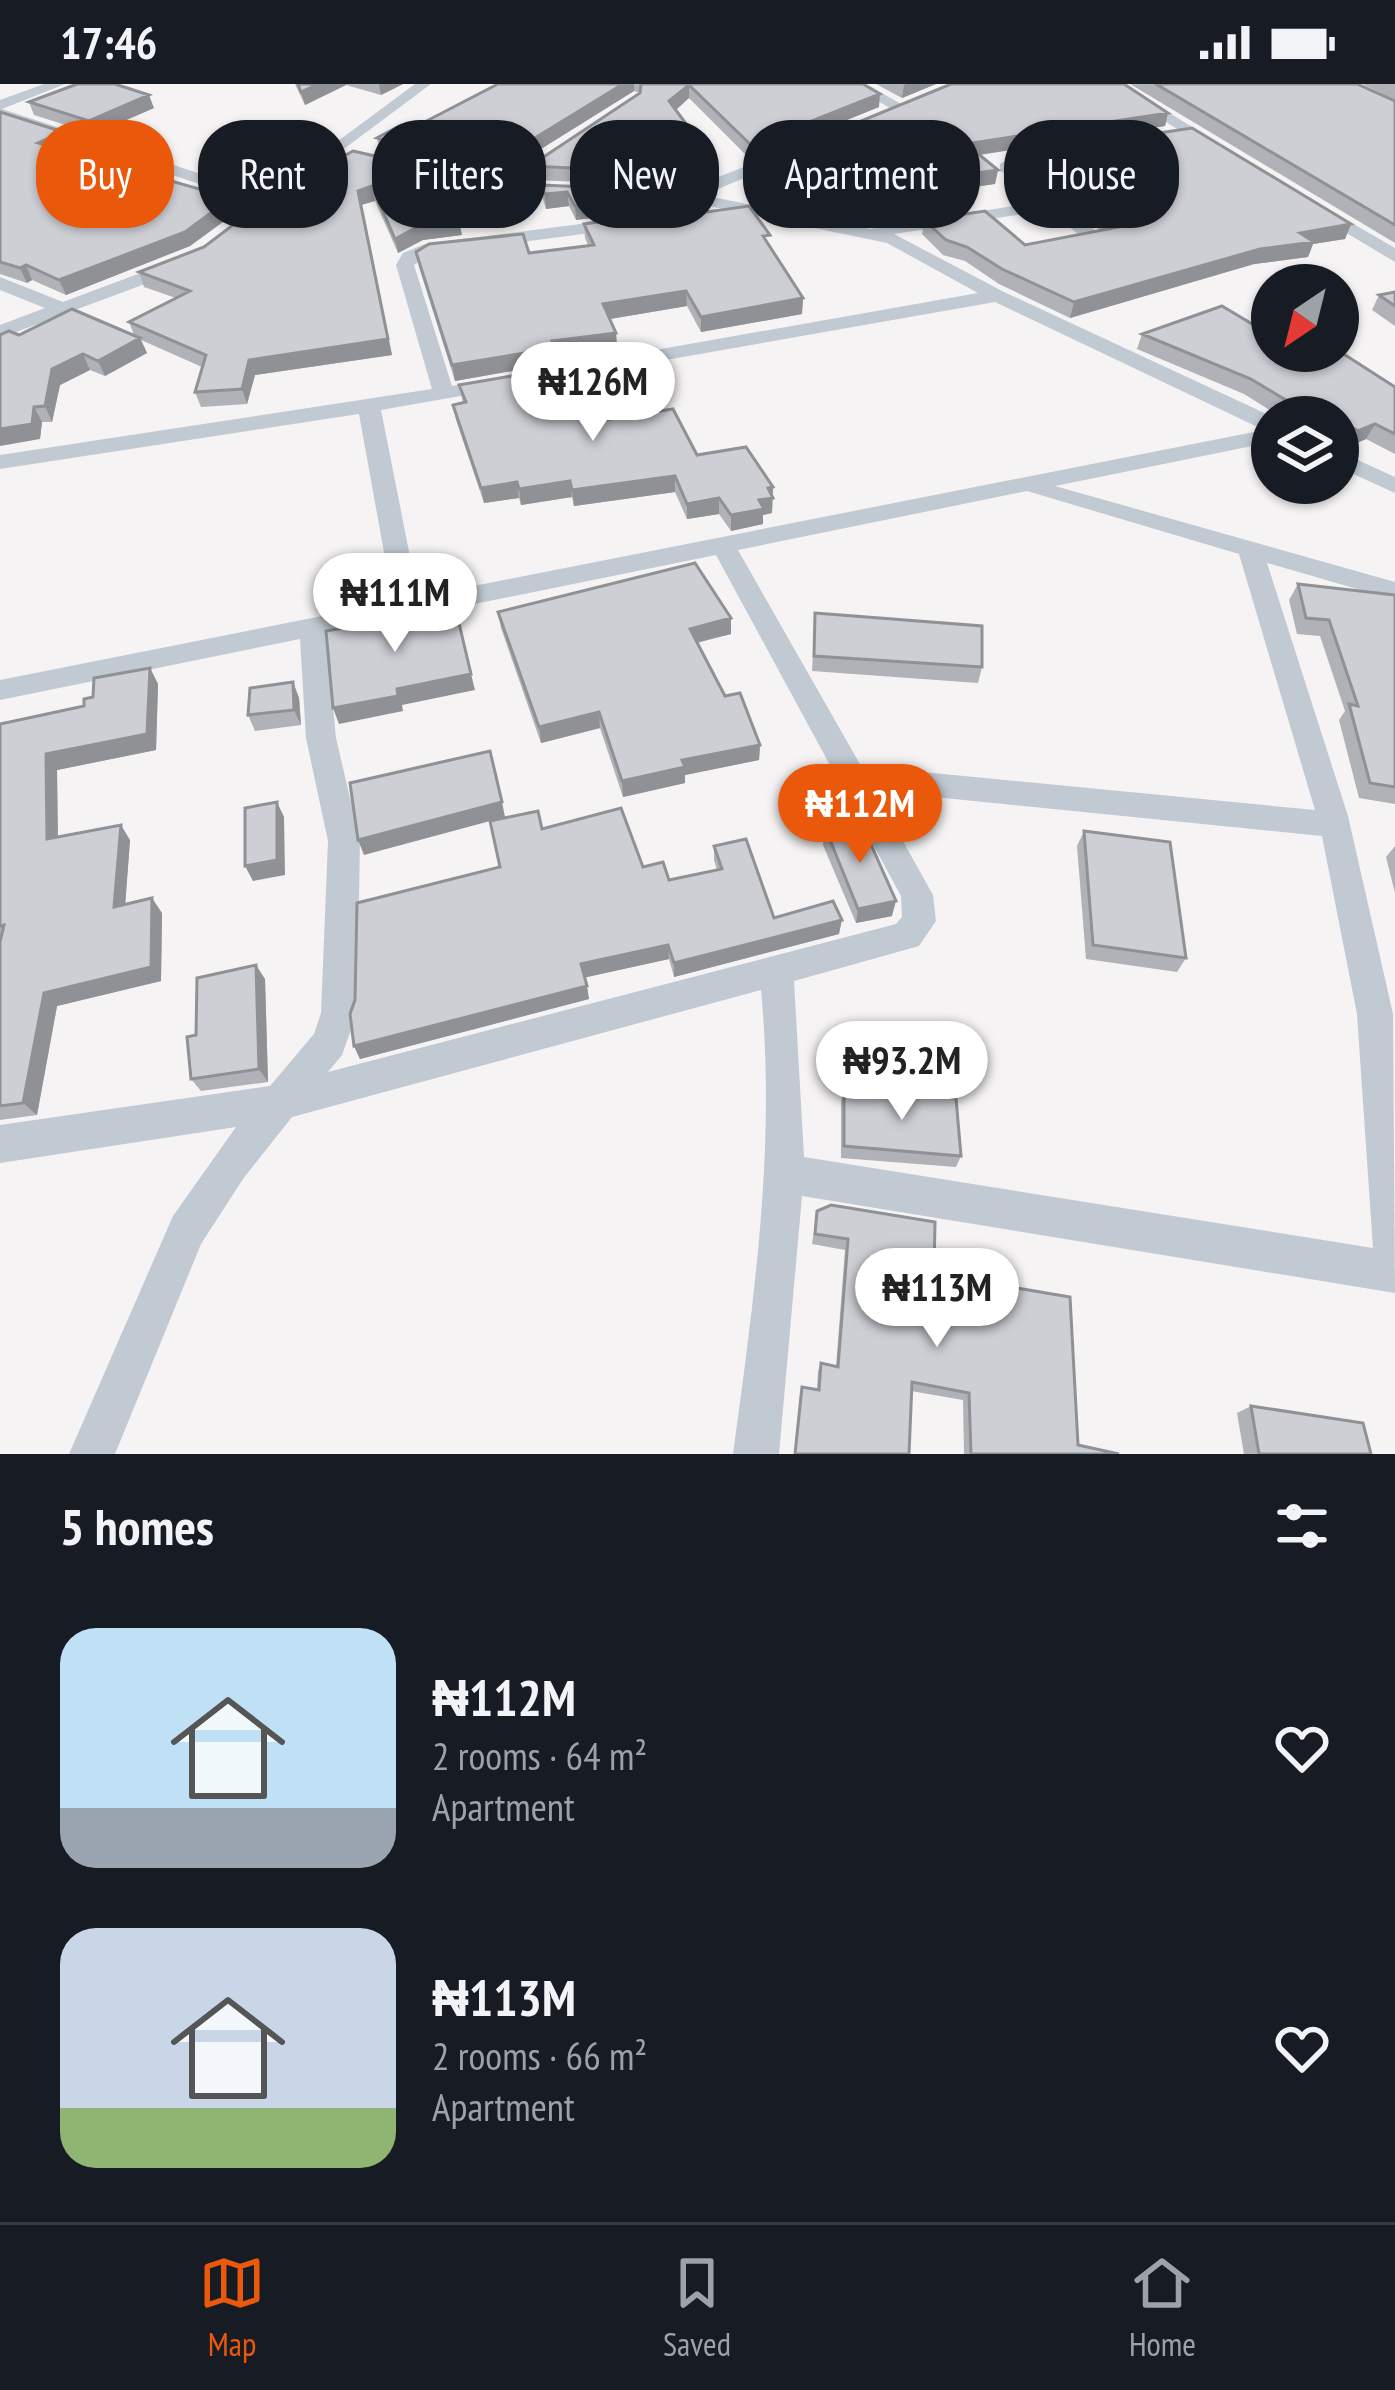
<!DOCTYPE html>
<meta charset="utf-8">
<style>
:root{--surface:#171b24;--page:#20242c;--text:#f1f3f6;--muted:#9ea1a6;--line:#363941;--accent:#ea580c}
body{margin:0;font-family:"PT Sans Narrow",sans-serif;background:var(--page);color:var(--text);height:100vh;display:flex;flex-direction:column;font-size:45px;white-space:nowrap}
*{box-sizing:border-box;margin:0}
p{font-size:39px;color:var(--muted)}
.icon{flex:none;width:66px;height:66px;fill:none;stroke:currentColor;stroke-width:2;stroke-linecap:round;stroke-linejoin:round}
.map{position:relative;height:1370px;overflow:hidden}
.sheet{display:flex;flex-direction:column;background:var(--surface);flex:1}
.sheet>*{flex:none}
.top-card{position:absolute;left:36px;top:36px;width:1323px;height:108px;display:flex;gap:24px}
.needle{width:78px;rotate:215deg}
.controls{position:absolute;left:1251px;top:180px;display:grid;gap:24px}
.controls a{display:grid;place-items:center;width:108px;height:108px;border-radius:50%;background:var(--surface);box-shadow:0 3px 9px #0004;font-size:60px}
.price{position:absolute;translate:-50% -102px;padding:0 27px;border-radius:42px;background:#fff;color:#222;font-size:39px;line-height:78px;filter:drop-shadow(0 3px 6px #0008)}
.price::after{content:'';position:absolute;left:50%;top:72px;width:36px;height:27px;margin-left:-18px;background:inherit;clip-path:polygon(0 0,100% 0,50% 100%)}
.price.active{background:var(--accent);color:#fff}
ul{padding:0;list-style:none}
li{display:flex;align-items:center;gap:36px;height:300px;padding:0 60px}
li span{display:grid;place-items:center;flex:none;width:336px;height:240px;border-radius:36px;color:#555}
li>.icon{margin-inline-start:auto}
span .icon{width:144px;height:144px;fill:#fffc;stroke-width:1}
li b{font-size:51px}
h2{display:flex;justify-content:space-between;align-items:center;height:144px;padding:0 60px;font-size:51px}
.chip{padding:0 42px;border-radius:48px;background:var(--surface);box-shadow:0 3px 9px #0004;font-size:42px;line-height:108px}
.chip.active{background:var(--accent);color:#fff}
.status{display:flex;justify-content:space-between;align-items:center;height:84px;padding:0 60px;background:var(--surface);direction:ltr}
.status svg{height:33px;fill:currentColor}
.tab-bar{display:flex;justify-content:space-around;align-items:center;height:168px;border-top:3px solid var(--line);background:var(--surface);font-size:33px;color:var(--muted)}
.tab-bar a{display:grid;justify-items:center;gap:6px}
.tab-bar .active{color:var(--accent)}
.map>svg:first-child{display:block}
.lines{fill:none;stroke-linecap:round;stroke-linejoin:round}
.street{fill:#c1cad2;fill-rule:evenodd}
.wall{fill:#b0b2b7}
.shaded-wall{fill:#909195}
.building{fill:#cdcfd5;stroke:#909195;stroke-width:3}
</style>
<div class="status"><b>17:46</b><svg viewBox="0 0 49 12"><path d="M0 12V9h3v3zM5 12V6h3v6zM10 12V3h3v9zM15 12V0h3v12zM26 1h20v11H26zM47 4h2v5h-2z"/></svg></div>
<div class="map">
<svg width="1395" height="1370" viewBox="0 0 1395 1370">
<rect width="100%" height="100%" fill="#f5f3f3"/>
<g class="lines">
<path class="street" d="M 44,0 L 65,0 L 2,25 L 265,111 L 415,0 L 431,0 L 251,134 L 242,129 L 254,118 L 0,34 L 0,16 Z
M 848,0 L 866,0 L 910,25 L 897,28 Z
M 1106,0 L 1123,0 L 1229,66 L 1215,69 Z
M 1108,56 L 1116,61 L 1114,64 L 1017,83 L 1097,148 L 1097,156 L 1085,156 L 1049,126 L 894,150 L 1004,208 L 1273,333 L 1272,358 L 1055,402 L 1395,498 L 1395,516 L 1267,479 L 1348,732 L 1393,930 L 1395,1209 L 802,1112 L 779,1370 L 733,1370 C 754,1215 776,1062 761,906 L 292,1033 L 243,1095 L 201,1160 L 115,1370 L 69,1370 L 173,1132 L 236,1043 L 0,1079 L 0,1041 L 270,1002 L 314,950 L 321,929 L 328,757 L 306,654 L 300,555 L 0,616 L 0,596 L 393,518 L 359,330 L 0,385 L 0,371 L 432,305 L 396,181 L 403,169 L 425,160 L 706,124 L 715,129 L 706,134 L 430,170 L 414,181 L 452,302 L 978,209 L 887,159 L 685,117 L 500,109 L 416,92 L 416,84 L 497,98 L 514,89 L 522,94 L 517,100 L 683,107 L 802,60 L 810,65 L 808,68 L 703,111 L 870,145 L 1038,118 L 1000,86 L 1000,80 L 1020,69 ZM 995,218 L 1264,346 L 418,513 L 381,326 ZM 1027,407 L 1239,470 L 1315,726 L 861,682 L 738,466 ZM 716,471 L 901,812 L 902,833 L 896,840 L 328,988 L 342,971 L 357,929 L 360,757 L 336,654 L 326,550 ZM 875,707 L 1322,752 L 1357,930 L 1373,1164 L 804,1073 L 794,897 L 919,862 L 936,837 L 933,811 Z
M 1319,120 L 1395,164 L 1395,178 L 1313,129 L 1310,125 Z
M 178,175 L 187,181 L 185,185 L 0,254 L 0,241 L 45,224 L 0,206 L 0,193 L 63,218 Z
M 1338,367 L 1395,393 L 1395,409 L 1338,383 Z"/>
</g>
<path class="wall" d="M 295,0 L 403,0 L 381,11 L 346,1 L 305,21 Z
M 495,0 L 863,0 L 879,23 L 750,75 L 689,14 L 676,26 L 702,61 L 702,75 L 635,100 L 532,96 L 530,82 L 640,9 L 634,7 L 496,93 L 380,68 L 377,54 L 413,44 L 497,0 Z
M 876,0 L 936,0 L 902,14 Z
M 1130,0 L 1357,0 L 1395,17 L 1395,159 Z
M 1362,0 L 1395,0 L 1395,16 Z
M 29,18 L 154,24 L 94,50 L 34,31 Z
M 0,28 L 63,48 L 69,62 L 61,65 L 235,129 L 190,162 L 66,211 L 32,196 L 27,199 L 0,190 Z
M 1168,29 L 1165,42 L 980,71 L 998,86 L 995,100 L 959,105 L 964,125 L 870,140 L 802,126 L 765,90 L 766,76 Z
M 1072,62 L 1351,140 L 1345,155 L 1313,160 L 1308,173 L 1254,180 L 1070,234 L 999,200 L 965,177 L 943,171 L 922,150 L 924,136 L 1025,161 L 1101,147 L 1069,120 L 1073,106 L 1102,101 L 1069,76 Z
M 458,91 L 460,105 L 448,112 L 462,151 L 423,156 L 398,169 L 375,117 L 361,121 L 392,271 L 255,291 L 247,320 L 201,323 L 195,308 L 202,283 L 141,256 L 147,269 L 105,292 L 90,286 L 60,301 L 52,338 L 42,338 L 40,355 L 19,251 L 134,251 L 129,238 L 176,214 L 144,203 L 139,188 L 204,163 L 274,110 Z
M 541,101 L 616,117 L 616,131 L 576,136 L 569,122 L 546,125 L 543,115 Z
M 628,139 L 770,163 L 803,214 L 802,230 L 701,248 L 687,222 L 610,235 L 616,249 L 617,264 L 556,272 L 557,279 L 455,297 L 419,183 L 416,168 L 529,169 L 588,161 L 585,154 L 584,140 Z
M 1395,208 L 1395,242 L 1372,226 L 1379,211 Z
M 1264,247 L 1324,276 L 1395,303 L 1395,370 L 1366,355 L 1350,362 L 1338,355 L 1338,333 L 1281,333 L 1244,310 L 1137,265 L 1142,250 Z
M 459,301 L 697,371 L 773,403 L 772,429 L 763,431 L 763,440 L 731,447 L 719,430 L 687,435 L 675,408 L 574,422 L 572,413 L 521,421 L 519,414 L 484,419 L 456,336 L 453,321 L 463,319 Z
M 1298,500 L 1395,511 L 1395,720 L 1359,714 L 1339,636 L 1345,627 L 1320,552 L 1297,550 L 1289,516 Z
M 498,528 L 731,534 L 731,550 L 697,559 L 725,612 L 760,661 L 759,676 L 685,691 L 685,699 L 623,713 L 600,644 L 541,659 L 501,544 Z
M 815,529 L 982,583 L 978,599 L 812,587 Z
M 150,584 L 158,600 L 156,666 L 57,686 L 58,753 L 130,756 L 125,820 L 162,829 L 161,897 L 57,922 L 37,1031 L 0,1036 L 0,640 L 84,622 L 93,613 Z
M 293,598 L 299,614 L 301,641 L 255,647 L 248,631 Z
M 542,745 L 643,783 L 669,796 L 717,786 L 714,776 L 714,762 L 774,834 L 839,850 L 674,893 L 669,875 L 585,893 L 589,915 L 360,975 L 354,962 L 500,783 Z
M 826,746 L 892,832 L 856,839 L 823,761 Z
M 1084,747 L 1186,874 L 1177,888 L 1086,875 L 1077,762 Z
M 1395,762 L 1395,809 L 1386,773 Z
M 265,895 L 268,998 L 201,1007 L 191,995 L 196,951 Z
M 844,1006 L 961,1072 L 956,1083 L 841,1074 L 841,1018 Z
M 817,1127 L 934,1190 L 1078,1361 L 1119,1370 L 964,1370 L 963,1316 L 911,1307 L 909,1370 L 794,1370 L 800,1311 L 802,1303 L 817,1306 L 818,1287 L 821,1279 L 836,1283 L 845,1166 L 812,1160 Z
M 1251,1322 L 1371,1370 L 1244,1370 L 1237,1329 Z"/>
<path class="shaded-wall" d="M 318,0 L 346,0 L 346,1 L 305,21 L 301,8 Z
M 379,0 L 403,0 L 381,11 Z
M 623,0 L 634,0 L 634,7 L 496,93 L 494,79 Z
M 906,0 L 936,0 L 902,14 L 904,1 Z
M 689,1 L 689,14 L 670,31 L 669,17 Z
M 880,10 L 879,23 L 750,75 L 751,61 Z
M 149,11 L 154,24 L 94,50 L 89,37 Z
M 1168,29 L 1165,42 L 964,73 L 966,60 Z
M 63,48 L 69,62 L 44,72 L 38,59 Z
M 702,61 L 702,75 L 635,100 L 635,87 Z
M 998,86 L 995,100 L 944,107 L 946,93 Z
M 458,91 L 460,105 L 445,114 L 443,100 Z
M 372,102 L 375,117 L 361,121 L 392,271 L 255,291 L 247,320 L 242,305 L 249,276 L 358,107 Z
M 567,108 L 569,122 L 546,125 L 545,110 Z
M 967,111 L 964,125 L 870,140 L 872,126 Z
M 231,114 L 235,129 L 190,162 L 66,211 L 59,196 Z
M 616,117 L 616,131 L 576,136 L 575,122 Z
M 459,136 L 462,151 L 423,156 L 398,169 L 395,155 L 421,141 Z
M 1351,140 L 1345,155 L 1313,160 L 1308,173 L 1254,180 L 1070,234 L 1074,218 L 1300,149 Z
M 26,181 L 32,196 L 27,199 L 20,184 Z
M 686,207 L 687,222 L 604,236 L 603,220 Z
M 803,214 L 802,230 L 701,248 L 701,233 Z
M 616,249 L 617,264 L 556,272 L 557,279 L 455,297 L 452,281 L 552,257 Z
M 140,254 L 147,269 L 105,292 L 98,277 Z
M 83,270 L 90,286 L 60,301 L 52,338 L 45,322 L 52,285 Z
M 34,323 L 42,338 L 40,355 L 0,362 L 0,345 Z
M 1375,340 L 1366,355 L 1350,362 L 1358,347 Z
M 675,392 L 675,408 L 574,422 L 572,406 Z
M 570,397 L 572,413 L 521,421 L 519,405 Z
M 517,398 L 519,414 L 484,419 L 481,404 Z
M 773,403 L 772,429 L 763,431 L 763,440 L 731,447 L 731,431 L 759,416 L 768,404 Z
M 719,414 L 719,430 L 687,435 L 687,420 Z
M 731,534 L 731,550 L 690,560 L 690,545 Z
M 150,584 L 158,600 L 156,666 L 57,686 L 58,770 L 47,755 L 46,670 Z
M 471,590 L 475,606 L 402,621 L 403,627 L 339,640 L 333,624 L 397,605 Z
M 293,598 L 299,614 L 301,641 L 294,626 Z
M 599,628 L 600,644 L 541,659 L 539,643 Z
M 760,661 L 759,676 L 685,691 L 685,699 L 623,713 L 622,697 L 682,676 Z
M 277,718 L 284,733 L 285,791 L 253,797 L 245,782 Z
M 502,718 L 505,733 L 364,771 L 358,756 Z
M 121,741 L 130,756 L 124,837 L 114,823 Z
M 152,814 L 162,829 L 161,897 L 57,922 L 37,1031 L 23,1019 L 44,909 Z
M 896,817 L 892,832 L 856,839 L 858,825 Z
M 842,836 L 839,850 L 674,893 L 674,879 Z
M 668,861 L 669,875 L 583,894 L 581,880 Z
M 256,881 L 265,895 L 268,998 L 259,985 Z
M 587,902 L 589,915 L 360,975 L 354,962 Z"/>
<path class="building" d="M 77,0 L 115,0 L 149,11 L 89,37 L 29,18 Z
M 298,0 L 318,0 L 301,8 Z
M 498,0 L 623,0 L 494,79 L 377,54 L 401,41 L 413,44 Z
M 641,0 L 863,0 L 880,10 L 751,61 L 689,1 L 669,17 L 702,61 L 635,87 L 530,82 L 640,9 Z
M 951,0 L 1124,0 L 1168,29 L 966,60 L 998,86 L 946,93 L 967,111 L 872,126 L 803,112 L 766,76 Z
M 1156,0 L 1357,0 L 1395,17 L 1395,141 Z
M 0,28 L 63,48 L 38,59 L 231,114 L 185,148 L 59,196 L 26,181 L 20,184 L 0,178 Z
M 1192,44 L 1351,140 L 1300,149 L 1314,158 L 1260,165 L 1074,218 L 1002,185 L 967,163 L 946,156 L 924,136 L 985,127 L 1025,161 L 1119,143 L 1073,106 L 1121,97 L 1072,62 Z
M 353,67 L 458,91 L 443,100 L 459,136 L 421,141 L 395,155 L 372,102 L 358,107 L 388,255 L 249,276 L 242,305 L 195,308 L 206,271 L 129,238 L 190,207 L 139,188 L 204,163 L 274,110 Z
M 541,101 L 609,104 L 616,117 L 575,122 L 567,108 L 545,110 Z
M 749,122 L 770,151 L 763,152 L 803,214 L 701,233 L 686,207 L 603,220 L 616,249 L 552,257 L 555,264 L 452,281 L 416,168 L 429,160 L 523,150 L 529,169 L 594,161 L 584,140 L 625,134 L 628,139 Z
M 1395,208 L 1395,222 L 1379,211 Z
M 1222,222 L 1264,247 L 1272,244 L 1272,267 L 1311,267 L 1324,276 L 1342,269 L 1395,303 L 1395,350 L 1375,340 L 1358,347 L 1327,328 L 1314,333 L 1251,295 L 1142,250 Z
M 72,225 L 140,254 L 98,277 L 83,270 L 52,285 L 45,322 L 34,323 L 32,340 L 0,345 L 0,251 L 9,247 L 19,251 Z
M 564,283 L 590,338 L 673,325 L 697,371 L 746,363 L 773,403 L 768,404 L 773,414 L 759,416 L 764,425 L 731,431 L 719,414 L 687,420 L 675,392 L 572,406 L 570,397 L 519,405 L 517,398 L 481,404 L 453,321 L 466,318 L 459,301 Z
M 695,479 L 731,534 L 690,545 L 725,612 L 740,609 L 760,661 L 682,676 L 685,683 L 622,697 L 599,628 L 539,643 L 498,528 Z
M 1298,500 L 1395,511 L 1395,703 L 1370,699 L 1349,620 L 1358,622 L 1329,536 L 1306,534 Z
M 454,518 L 471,590 L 397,605 L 398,612 L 333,624 L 326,547 L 428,529 L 427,524 Z
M 815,529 L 982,542 L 982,583 L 814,572 Z
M 150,584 L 147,650 L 46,670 L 47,755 L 121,741 L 114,823 L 152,814 L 151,883 L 44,909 L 23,1019 L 0,1022 L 0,858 L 4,841 L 0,842 L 0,640 L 84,622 L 84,615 L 93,613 L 94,594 Z
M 293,598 L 294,626 L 248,631 L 250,604 Z
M 490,667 L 502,718 L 358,756 L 350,699 Z
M 277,718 L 277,776 L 245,782 L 245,724 Z
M 621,724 L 643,783 L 663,778 L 669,796 L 722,785 L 714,762 L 746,755 L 774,834 L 833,817 L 842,836 L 674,879 L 668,861 L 581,880 L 587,902 L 354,962 L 350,930 L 355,916 L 357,819 L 500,783 L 490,737 L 538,727 L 542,745 Z
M 861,738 L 896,817 L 858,825 L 826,746 Z
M 1084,747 L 1170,758 L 1186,874 L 1093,861 Z
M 256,881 L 259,985 L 191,995 L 187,953 L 196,951 L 197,894 Z
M 844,1006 L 956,1014 L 961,1072 L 844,1062 Z
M 831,1121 L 935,1138 L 934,1190 L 1070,1213 L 1078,1361 L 1119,1370 L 971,1370 L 969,1309 L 912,1298 L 909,1370 L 795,1370 L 802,1303 L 819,1306 L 821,1279 L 838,1283 L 848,1155 L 815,1150 L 817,1127 Z
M 1251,1322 L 1363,1339 L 1371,1370 L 1259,1370 Z"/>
</svg>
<div class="controls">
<a><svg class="needle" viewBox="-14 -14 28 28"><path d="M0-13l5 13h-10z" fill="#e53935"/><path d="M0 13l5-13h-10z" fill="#9ea1a6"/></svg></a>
<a><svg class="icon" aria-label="layers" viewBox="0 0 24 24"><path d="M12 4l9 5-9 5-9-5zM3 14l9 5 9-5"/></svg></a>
</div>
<b class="price" style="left:593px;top:360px">₦126M</b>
<b class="price" style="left:395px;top:571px">₦111M</b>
<b class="price active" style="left:860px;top:782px">₦112M</b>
<b class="price" style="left:902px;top:1039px">₦93.2M</b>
<b class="price" style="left:937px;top:1266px">₦113M</b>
<div class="top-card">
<a class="chip active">Buy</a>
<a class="chip">Rent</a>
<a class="chip">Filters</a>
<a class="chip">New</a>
<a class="chip">Apartment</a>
<a class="chip">House</a>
</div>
</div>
<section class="sheet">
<h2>5 homes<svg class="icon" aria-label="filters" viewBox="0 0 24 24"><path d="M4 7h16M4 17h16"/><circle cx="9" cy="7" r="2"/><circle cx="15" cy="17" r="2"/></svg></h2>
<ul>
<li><span style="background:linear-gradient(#bfe0f5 75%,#9aa5b1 0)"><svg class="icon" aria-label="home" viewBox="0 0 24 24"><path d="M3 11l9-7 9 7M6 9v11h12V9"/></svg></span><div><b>₦112M</b><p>2 rooms · 64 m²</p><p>Apartment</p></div><svg class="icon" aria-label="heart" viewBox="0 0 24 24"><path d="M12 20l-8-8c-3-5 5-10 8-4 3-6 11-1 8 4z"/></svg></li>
<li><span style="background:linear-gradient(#c9d6e8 75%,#8fb573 0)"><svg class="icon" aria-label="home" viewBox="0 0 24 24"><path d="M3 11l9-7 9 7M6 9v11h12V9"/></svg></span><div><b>₦113M</b><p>2 rooms · 66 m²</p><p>Apartment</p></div><svg class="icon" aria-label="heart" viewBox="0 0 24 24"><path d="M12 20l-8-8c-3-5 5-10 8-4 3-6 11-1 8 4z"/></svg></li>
</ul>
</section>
<nav class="tab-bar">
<a class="active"><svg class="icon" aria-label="map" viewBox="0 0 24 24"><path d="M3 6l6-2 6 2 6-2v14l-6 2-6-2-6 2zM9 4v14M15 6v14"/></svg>Map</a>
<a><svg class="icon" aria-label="saved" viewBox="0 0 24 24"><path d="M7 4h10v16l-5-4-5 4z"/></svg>Saved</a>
<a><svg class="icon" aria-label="home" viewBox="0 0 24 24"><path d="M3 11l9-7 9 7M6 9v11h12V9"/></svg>Home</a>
</nav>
